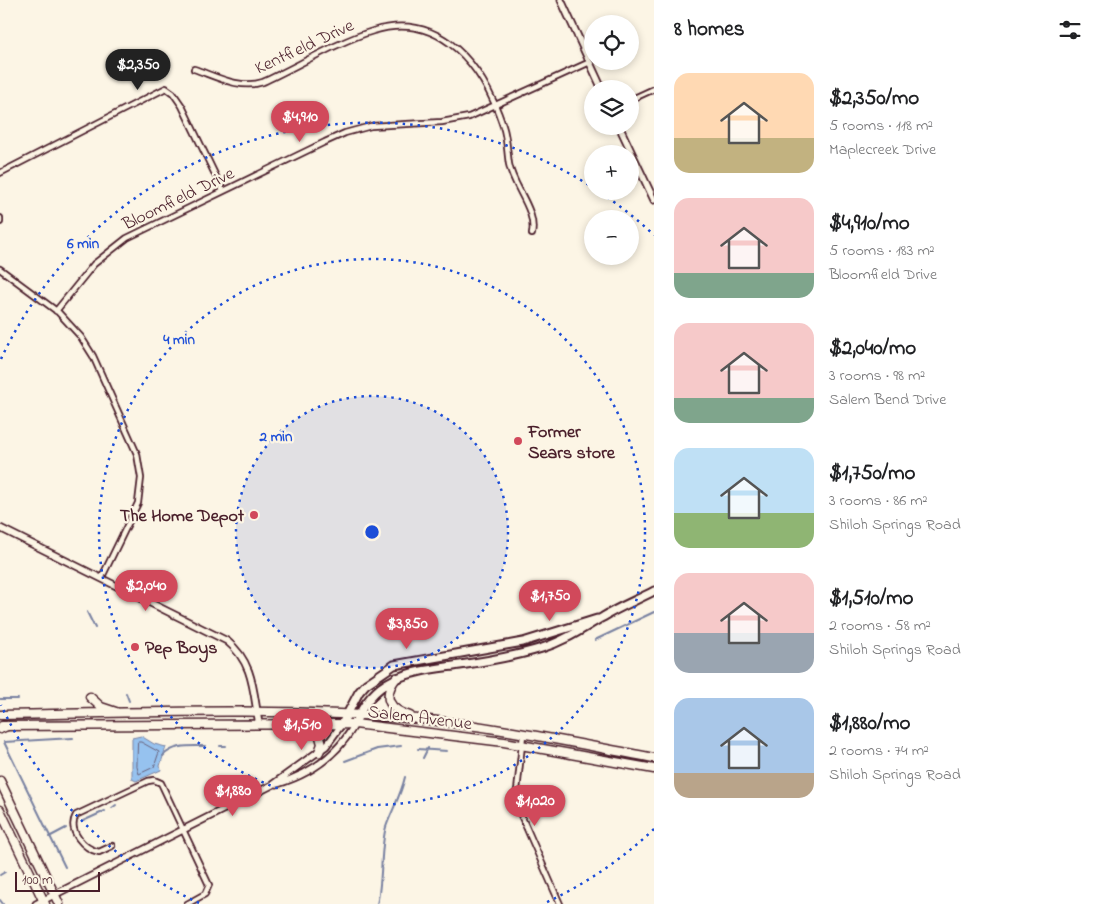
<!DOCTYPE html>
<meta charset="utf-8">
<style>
:root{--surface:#fff;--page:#f6f6f6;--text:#202124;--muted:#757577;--accent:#d1495b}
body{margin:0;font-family:"Indie Flower",sans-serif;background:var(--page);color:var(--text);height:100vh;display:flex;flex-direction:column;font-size:19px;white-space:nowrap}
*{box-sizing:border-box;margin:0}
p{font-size:16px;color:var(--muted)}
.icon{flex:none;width:28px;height:28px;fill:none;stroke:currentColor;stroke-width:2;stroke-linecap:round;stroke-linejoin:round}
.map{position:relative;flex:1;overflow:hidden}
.sheet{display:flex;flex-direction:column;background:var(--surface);width:450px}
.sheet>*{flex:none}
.controls{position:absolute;left:584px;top:15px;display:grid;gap:10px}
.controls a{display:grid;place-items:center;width:55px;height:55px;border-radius:50%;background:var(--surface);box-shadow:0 2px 8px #0003;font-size:25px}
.scale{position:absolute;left:15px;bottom:12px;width:85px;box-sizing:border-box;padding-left:5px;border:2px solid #4a1f2b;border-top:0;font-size:14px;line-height:18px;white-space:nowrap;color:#4a1f2b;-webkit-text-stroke:4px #fcf5e5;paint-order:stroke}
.price{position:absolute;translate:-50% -42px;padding:0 11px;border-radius:18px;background:var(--accent);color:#fff;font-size:16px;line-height:32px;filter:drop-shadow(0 1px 2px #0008)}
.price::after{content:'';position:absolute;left:50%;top:30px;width:15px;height:11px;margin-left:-8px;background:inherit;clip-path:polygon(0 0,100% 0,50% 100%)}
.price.active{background:#222;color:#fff}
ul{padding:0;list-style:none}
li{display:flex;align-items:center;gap:15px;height:125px;padding:0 20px}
li span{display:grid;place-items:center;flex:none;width:140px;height:100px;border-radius:15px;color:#555}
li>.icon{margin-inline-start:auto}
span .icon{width:60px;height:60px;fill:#fffc;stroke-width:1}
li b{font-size:21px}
h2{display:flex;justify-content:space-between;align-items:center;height:60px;padding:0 20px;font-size:21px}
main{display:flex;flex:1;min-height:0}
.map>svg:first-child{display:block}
.water{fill:#96c2ef;stroke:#7881a1}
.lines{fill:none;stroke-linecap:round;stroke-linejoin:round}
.shore{stroke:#686079;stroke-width:1}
.stream{stroke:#7881a1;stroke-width:2}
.minor-casing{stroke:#4a1f2b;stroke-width:8}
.tertiary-casing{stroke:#4a1f2b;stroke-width:9}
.secondary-casing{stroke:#4a1f2b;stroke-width:11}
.primary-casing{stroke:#4a1f2b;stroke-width:11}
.trunk-casing{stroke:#4a1f2b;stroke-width:11}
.minor{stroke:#fcf5e5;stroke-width:4.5}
.tertiary{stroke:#fcf5e5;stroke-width:5.5}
.secondary{stroke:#fcf5e5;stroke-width:7}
.primary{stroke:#fcf5e5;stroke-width:8}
.trunk{stroke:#fcf5e5;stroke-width:8}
.ring{fill:none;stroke:#1d4ed8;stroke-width:2.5;stroke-dasharray:2.5 5}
.poi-dot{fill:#d1495b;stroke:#fcf5e5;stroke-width:2}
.labels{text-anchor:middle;stroke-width:4.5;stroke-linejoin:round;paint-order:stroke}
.street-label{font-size:18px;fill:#4a1f2b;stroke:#fcf5e5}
.poi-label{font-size:18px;font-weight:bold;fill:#4a1f2b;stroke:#fcf5e5;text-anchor:start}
.centre{fill:#1d4ed8;stroke:#fcf5e5;stroke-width:2.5}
.ring-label{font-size:15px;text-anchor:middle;font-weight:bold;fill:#1d4ed8;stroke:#fcf5e5;stroke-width:4.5;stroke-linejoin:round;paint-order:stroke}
</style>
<main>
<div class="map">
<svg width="654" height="904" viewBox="0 0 654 904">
<rect width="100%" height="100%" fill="#fcf5e5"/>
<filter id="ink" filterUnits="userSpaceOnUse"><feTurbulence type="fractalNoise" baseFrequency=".02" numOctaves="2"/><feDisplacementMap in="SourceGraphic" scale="10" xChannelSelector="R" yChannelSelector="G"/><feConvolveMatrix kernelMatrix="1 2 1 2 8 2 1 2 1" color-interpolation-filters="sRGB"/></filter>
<g filter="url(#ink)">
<path class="water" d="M 141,736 L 154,744 L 166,747 L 160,766 L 161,770 L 136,781 L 132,779 L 132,738 Z"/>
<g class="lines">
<path class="shore" d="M 138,742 L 141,742 L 159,752 L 154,767 L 139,774 L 137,767 Z"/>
<path class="stream" d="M 87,612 L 95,628
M 595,640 L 654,612
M 126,693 L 129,701
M 0,699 L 18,699
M 220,746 L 226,746
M 418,749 L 447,751
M 163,756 C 173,744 191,746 205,746
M 423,758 L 428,748
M 345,761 L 377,749 L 401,746
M 112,808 L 116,805
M 83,821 L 105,811
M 49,837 L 66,828
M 65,867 L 4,742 L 73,738
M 0,875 L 5,872
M 0,900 L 3,904
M 377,904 C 383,880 380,848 386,827 C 392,810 401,795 405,777"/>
<g class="minor-casing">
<path id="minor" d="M 194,69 C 215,76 240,90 263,82 C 296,67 339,41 373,31 C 442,10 484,68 503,126 C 507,138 507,151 509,164 C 513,187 537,210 532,234
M 630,100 L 654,89
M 0,173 L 166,88 L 173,93 L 182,106 L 223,191
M 0,218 L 0,222
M 0,269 L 58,312 L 81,337 L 93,356 L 137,454 L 141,478 L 138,503 L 102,577
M 56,311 L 94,264 L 127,238 L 325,142 L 345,133 L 371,126 L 442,122 L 469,117 L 590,62
M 523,735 L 517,791 L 520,813 L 560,904
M 112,846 L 99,852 C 84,849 67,831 76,815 L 148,781 L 154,780 L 161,783 L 209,885 L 205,894 L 187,904"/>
</g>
<g class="tertiary-casing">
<path id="tertiary" d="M 561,0 L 602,89
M 619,126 L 654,200
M 0,528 L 227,641 C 254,663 253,691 259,724
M 277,784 C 311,774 337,756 355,724
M 36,904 L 272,785 L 326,746 L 342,724"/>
</g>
<g class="secondary-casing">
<path id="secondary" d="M 342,724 L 359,692 L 366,684 L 394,665 L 523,642 L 597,619
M 355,724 C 375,673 413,672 460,665 C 488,661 516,656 542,648 C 565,641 583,628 603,617 C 619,607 637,600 654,591"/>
</g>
<g class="primary-casing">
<path id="primary" d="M 396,678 C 382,697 388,709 410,716
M 90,697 L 101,707 L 116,712
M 0,715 C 136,713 272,707 408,718 C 490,725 573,743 654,758
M 2,726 L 355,724 L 504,742 L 654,769
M 290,726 L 319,733 L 322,744 L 319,752"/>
</g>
<g class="trunk-casing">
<path id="trunk" d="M 0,729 L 7,726
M 0,781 L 59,904
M 0,810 L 45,904"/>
</g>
<use href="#minor" class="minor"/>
<use href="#tertiary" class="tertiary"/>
<use href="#secondary" class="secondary"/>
<use href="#primary" class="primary"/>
<use href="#trunk" class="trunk"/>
</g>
</g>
<circle cx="372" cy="532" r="136" fill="#1d4ed8" fill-opacity=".12"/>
<g class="ring">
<circle cx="372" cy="532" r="136"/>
<circle cx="372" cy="532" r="273"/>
<path d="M654 829A409 409 0 0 1 545 903M199 903A409 409 0 0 1 1 705M1 359A409 409 0 0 1 592 187M601 193A409 409 0 0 1 654 235"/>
</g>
<g class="poi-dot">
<circle cx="518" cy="441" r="5"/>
<circle cx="254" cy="515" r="5"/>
<circle cx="135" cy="647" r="5"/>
</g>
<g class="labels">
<g class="street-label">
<text transform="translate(304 46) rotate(-25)" y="6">Kentfield Drive</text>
<text transform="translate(178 198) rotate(-26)" y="6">Bloomfield Drive</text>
<text transform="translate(420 717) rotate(7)" y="6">Salem Avenue</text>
</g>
<g class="poi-label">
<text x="528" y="437">Former<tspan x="528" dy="21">Sears store</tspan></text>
<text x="244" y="521" text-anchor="end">The Home Depot</text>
<text x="145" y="653">Pep Boys</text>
</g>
</g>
<circle cx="372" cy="532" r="8" class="centre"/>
<g class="ring-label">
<text x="83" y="248">6 min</text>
<text x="179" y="344">4 min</text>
<text x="276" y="441">2 min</text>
</g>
</svg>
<div class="controls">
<a><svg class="icon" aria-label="locate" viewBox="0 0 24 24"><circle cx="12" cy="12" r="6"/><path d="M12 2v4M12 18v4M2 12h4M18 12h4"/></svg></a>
<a><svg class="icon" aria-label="layers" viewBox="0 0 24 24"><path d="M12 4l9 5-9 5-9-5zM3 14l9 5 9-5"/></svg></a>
<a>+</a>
<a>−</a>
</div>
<div class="scale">100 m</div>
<b class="price active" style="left:138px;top:91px">$2,350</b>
<b class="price" style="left:300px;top:143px">$4,910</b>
<b class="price" style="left:146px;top:612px">$2,040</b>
<b class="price" style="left:550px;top:622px">$1,750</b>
<b class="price" style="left:407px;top:650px">$3,850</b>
<b class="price" style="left:302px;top:751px">$1,510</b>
<b class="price" style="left:233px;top:817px">$1,880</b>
<b class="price" style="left:535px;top:827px">$1,020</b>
</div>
<section class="sheet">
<h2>8 homes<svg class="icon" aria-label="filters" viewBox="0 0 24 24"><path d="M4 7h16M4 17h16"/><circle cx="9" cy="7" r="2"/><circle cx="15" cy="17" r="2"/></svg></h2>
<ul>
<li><span style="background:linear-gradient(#ffd9b3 65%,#c2b280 0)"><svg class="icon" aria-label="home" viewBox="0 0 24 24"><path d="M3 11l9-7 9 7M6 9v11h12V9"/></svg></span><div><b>$2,350/mo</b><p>5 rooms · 118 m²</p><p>Maplecreek Drive</p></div></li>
<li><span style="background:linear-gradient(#f6c9c9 75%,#7fa58c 0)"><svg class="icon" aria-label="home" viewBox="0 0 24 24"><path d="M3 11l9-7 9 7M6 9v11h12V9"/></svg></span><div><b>$4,910/mo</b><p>5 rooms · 183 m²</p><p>Bloomfield Drive</p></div></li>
<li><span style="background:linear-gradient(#f6c9c9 75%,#7fa58c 0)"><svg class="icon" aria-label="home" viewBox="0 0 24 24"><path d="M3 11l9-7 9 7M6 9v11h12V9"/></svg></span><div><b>$2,040/mo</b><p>3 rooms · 98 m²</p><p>Salem Bend Drive</p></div></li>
<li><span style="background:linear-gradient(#bfe0f5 65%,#8fb573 0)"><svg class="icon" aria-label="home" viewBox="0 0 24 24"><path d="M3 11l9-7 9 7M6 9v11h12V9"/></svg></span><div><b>$1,750/mo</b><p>3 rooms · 86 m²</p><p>Shiloh Springs Road</p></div></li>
<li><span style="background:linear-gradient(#f6c9c9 60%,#9aa5b1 0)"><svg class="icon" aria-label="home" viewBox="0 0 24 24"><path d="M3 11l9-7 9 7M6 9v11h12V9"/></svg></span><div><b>$1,510/mo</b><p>2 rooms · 58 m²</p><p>Shiloh Springs Road</p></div></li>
<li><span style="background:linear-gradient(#a9c7e8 75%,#b9a48a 0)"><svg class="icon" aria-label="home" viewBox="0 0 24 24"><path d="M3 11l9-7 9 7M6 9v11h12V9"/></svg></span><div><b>$1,880/mo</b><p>2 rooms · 74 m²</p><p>Shiloh Springs Road</p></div></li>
</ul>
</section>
</main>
